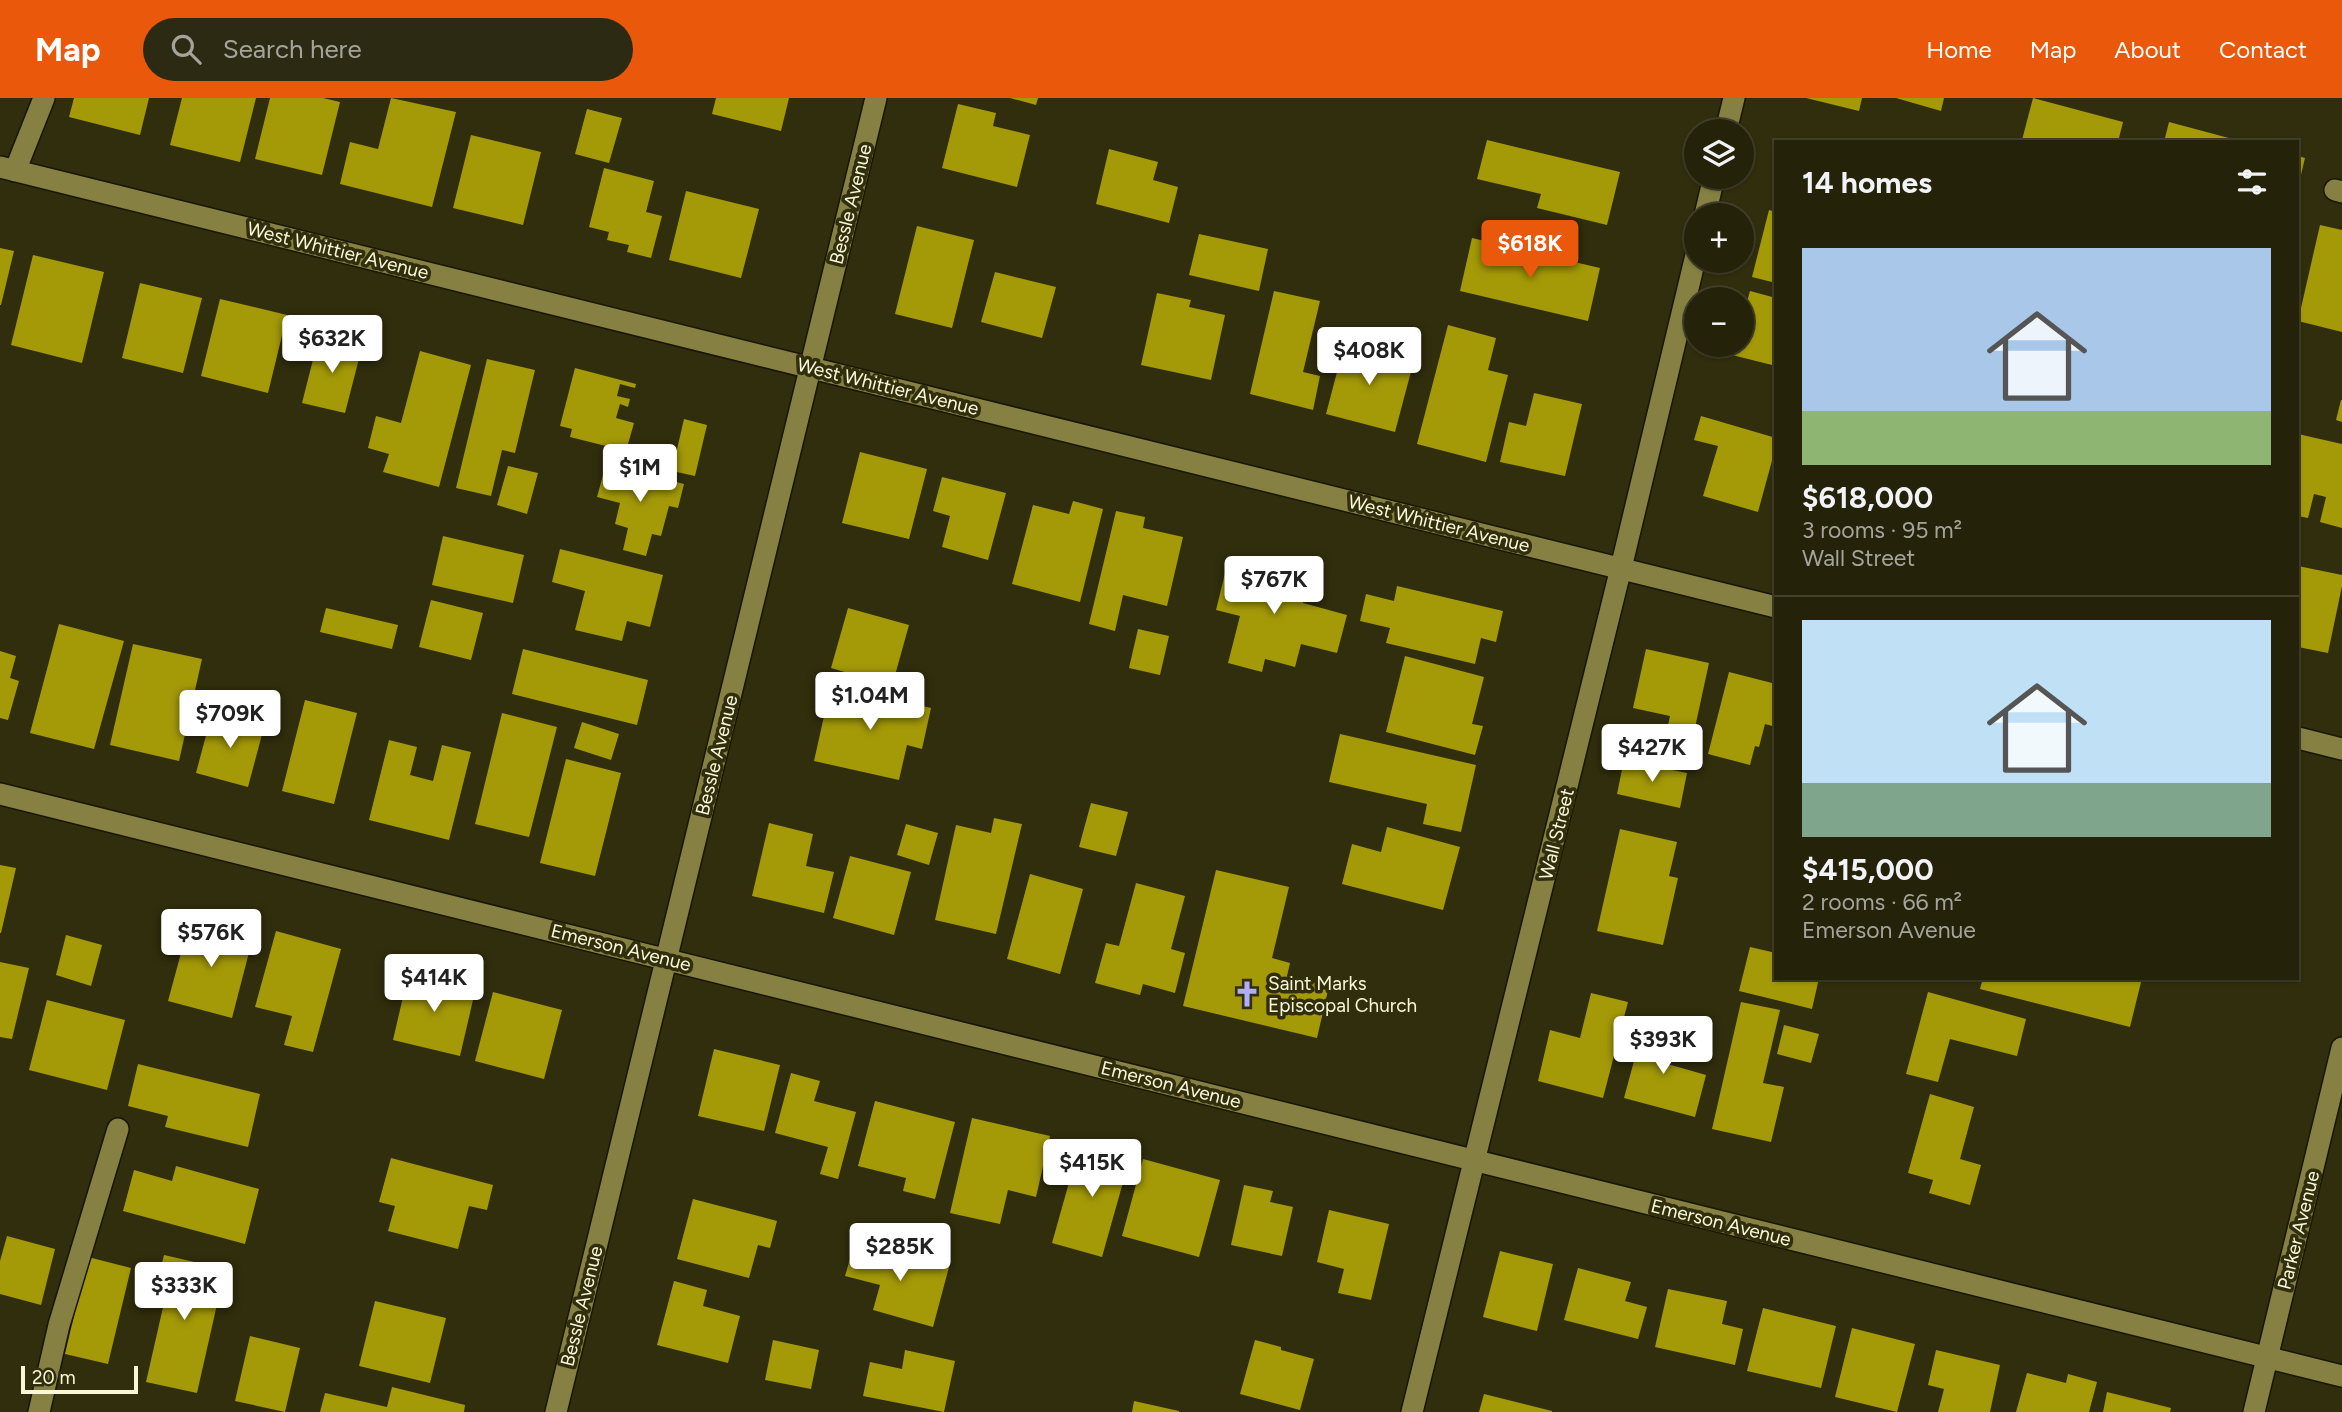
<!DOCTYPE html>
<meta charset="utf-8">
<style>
:root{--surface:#25220a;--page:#2d2a13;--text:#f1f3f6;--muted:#a3a49c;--line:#423f2b;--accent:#ea580c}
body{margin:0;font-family:Figtree,sans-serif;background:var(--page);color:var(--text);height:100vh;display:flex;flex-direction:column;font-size:26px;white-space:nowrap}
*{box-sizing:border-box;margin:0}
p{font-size:23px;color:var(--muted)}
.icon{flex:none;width:38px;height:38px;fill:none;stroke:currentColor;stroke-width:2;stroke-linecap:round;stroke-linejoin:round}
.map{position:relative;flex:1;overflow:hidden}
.panel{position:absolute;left:1774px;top:42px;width:525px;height:840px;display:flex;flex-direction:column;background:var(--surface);border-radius:0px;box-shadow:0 2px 5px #0004,0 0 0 2px var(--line)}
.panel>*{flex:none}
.fabs{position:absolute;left:1684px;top:21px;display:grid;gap:14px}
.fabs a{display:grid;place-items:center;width:70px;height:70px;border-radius:50%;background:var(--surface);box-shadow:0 2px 5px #0004,0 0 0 2px var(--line);font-size:35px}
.scale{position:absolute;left:21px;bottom:18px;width:117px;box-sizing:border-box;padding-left:7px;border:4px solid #f8f7d7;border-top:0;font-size:19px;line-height:24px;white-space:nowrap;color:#f8f7d7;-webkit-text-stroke:5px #312e0d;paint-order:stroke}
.price{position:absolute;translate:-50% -60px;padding:0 16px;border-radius:7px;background:#fff;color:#222;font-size:23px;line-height:46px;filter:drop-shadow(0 2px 4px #0008)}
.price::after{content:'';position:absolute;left:50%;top:42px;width:21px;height:16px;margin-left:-10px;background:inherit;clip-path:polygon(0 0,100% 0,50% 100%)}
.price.current{background:var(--accent);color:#fff}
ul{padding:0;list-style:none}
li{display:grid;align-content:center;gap:14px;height:371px;padding:0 28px}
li+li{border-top:2px solid var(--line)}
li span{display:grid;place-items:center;height:217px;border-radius:0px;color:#555}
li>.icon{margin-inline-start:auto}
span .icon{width:126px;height:126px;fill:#fffc;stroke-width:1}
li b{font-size:30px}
h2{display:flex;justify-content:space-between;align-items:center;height:84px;padding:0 28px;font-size:30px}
header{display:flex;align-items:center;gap:42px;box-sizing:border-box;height:98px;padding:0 35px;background:var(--accent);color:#fff}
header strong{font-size:33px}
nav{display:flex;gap:38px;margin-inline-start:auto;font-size:24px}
.search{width:490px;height:63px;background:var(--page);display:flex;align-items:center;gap:18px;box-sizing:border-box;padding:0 24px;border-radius:38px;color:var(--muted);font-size:26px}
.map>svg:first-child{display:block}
.building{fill:#a49a08}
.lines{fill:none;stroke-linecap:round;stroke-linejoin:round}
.minor-casing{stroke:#181604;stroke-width:24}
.minor{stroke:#868143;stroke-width:21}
.labels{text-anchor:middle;stroke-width:7;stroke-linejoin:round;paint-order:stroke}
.street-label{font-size:19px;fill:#f8f7d7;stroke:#312e0d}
.poi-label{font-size:19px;fill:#f8f7d7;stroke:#312e0d;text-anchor:start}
</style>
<header>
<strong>Map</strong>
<div class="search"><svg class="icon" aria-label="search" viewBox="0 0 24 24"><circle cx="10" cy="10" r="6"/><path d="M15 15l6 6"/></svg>Search here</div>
<nav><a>Home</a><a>Map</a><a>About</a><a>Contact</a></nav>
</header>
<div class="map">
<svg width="2342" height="1314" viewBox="0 0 2342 1314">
<rect width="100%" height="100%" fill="#312e0d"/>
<path class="building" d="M 74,0 L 149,0 L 140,37 L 69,19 Z
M 182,0 L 256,0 L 240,64 L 170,47 Z
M 270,0 L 323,0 L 340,4 L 322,77 L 255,61 Z
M 391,0 L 456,14 L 432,109 L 340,86 L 350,44 L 378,51 Z
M 716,0 L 789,0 L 781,33 L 712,16 Z
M 1010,0 L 1038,0 L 1036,7 Z
M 1806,0 L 1862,0 L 1859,13 Z
M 1896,0 L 1944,0 L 1941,13 Z
M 2033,0 L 2123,24 L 2118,44 L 2030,44 L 2022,42 Z
M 958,6 L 996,15 L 993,28 L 1030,37 L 1017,89 L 942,70 Z
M 587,11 L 622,20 L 609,65 L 575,56 Z
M 2169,24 L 2240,43 L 2239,44 L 2164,44 Z
M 471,37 L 541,54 L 523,127 L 453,110 Z
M 1487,42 L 1620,74 L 1607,127 L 1537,110 L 1541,96 L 1477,81 Z
M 1109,51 L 1158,64 L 1153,82 L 1178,89 L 1169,125 L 1096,106 Z
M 2298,58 L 2305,60 L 2299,85 L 2298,85 Z
M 604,70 L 654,83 L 646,114 L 662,118 L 651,160 L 627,154 L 629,147 L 607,142 L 609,134 L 589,129 Z
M 686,93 L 759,111 L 741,180 L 669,162 Z
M 1769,112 L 1776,114 L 1776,185 L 1752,179 Z
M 2320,127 L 2342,132 L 2342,234 L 2298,223 Z
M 917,128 L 974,142 L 952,230 L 895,216 Z
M 1199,136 L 1268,151 L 1259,193 L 1189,177 Z
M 1472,140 L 1600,170 L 1588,223 L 1460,193 Z
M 0,150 L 14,153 L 1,207 L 0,207 Z
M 33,157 L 104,174 L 82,265 L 11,247 Z
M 995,174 L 1056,189 L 1042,240 L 981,224 Z
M 140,185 L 202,200 L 183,275 L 122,260 Z
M 1274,193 L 1320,203 L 1303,274 L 1320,278 L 1313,312 L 1250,296 Z
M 1750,193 L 1776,200 L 1776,268 L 1732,257 L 1735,247 L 1741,247 L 1741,225 Z
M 1157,195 L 1191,202 L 1189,209 L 1225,217 L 1211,282 L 1141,267 Z
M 220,201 L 287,217 L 268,295 L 201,278 Z
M 1448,227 L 1496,240 L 1488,272 L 1508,277 L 1486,364 L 1417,346 Z
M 1348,232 L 1363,236 L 1359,252 L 1413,266 L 1395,334 L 1326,316 Z
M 319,238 L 362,249 L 345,315 L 302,305 Z
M 420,253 L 471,267 L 439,389 L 383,374 L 389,356 L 368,350 L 376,318 L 401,325 Z
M 487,261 L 535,272 L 515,355 L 502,352 L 491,398 L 456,390 Z
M 575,270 L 636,286 L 635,290 L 620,286 L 617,298 L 630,301 L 628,309 L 620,306 L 616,320 L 634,325 L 626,353 L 570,339 L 572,331 L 560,328 Z
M 1534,295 L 1582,306 L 1565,378 L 1500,364 L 1509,324 L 1526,328 Z
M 2341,302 L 2342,302 L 2342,324 L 2336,322 Z
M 1701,318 L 1776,340 L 1776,348 L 1758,414 L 1703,398 L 1718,348 L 1694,342 Z
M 684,321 L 707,327 L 695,378 L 672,373 Z
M 2298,336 L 2342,346 L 2342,430 L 2320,424 L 2326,399 L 2314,396 L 2308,420 L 2298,418 Z
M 860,354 L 927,371 L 909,441 L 842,425 Z
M 606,366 L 684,386 L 678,410 L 669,408 L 661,438 L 652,436 L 646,458 L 623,452 L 628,430 L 615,426 L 620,405 L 597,399 Z
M 508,368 L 538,375 L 527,416 L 497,407 Z
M 942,379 L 1006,395 L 988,462 L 942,449 L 950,418 L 933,413 Z
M 1073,403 L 1103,411 L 1080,504 L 1012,486 L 1033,407 L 1069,416 Z
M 1116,413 L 1145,419 L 1143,430 L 1183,439 L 1167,508 L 1123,497 L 1115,533 L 1089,526 Z
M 443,438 L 524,457 L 513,505 L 432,487 Z
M 560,451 L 663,477 L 650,529 L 627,523 L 622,543 L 575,532 L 585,493 L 552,484 Z
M 1229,459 L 1309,480 L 1303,505 L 1347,517 L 1337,555 L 1301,546 L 1295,569 L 1265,561 L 1262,574 L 1228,565 L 1240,518 L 1216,512 Z
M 2298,468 L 2342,477 L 2342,488 L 2328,555 L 2298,549 Z
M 1397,488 L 1503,513 L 1496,544 L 1481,540 L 1475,566 L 1386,545 L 1390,530 L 1360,523 L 1366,496 L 1394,503 Z
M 431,502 L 483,515 L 471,562 L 419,549 Z
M 326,510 L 398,527 L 392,551 L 320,534 Z
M 848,510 L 909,527 L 892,588 L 831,570 Z
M 59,526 L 124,543 L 94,651 L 30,635 Z
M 1138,531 L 1169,538 L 1160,577 L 1129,570 Z
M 133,546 L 202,561 L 179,663 L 110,647 Z
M 523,551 L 648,582 L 637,627 L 512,596 Z
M 1646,551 L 1709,565 L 1691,648 L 1665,642 L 1670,618 L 1633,610 Z
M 0,553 L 16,558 L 10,580 L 19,583 L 8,622 L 0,620 Z
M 1405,558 L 1484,579 L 1472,626 L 1483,628 L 1475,657 L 1386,634 Z
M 1729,574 L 1776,586 L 1776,629 L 1765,626 L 1759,649 L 1755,648 L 1750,667 L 1708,656 Z
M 831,587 L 931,610 L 922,651 L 907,647 L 899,682 L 814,663 Z
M 305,602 L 357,615 L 334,706 L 282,693 Z
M 212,615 L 264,629 L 248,689 L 196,675 Z
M 502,615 L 557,629 L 529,739 L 475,726 Z
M 582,624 L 619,636 L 611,662 L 574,650 Z
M 1340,636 L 1476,667 L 1461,734 L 1423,726 L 1427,706 L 1329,684 Z
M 389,642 L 417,649 L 410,677 L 433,683 L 442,647 L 471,654 L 449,742 L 369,722 Z
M 566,661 L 621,675 L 595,778 L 540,765 Z
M 1624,662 L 1687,675 L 1680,710 L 1617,696 Z
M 1091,705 L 1128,714 L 1116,758 L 1079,749 Z
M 994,720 L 1022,726 L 996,836 L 935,822 L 956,727 L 991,735 Z
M 769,725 L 813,736 L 806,768 L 834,774 L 824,815 L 752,798 Z
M 906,726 L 938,735 L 929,767 L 897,757 Z
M 1387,729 L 1460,749 L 1443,812 L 1342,786 L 1352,746 L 1381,754 Z
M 1620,731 L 1677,744 L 1669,778 L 1678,780 L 1663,847 L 1597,833 Z
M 850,758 L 911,774 L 894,837 L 833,820 Z
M 0,767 L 16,770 L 1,835 L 0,835 Z
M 1216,772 L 1289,789 L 1272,860 L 1290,865 L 1287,878 L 1329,888 L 1317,940 L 1183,908 Z
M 1030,776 L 1083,791 L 1060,876 L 1007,861 Z
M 1136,785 L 1185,798 L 1171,851 L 1185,855 L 1175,895 L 1143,886 L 1140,897 L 1095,885 L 1106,845 L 1119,848 Z
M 190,822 L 253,839 L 232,920 L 168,903 Z
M 276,833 L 341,851 L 313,954 L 284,947 L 292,918 L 255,909 Z
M 66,837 L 102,847 L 91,888 L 56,877 Z
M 1750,849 L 1776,855 L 1776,880 L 1819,880 L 1812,911 L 1739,893 Z
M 0,864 L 29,870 L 12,941 L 0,939 Z
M 409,873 L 476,889 L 460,958 L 393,942 Z
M 1983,880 L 2142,880 L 2130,929 L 1980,891 Z
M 493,894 L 562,912 L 544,981 L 475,963 Z
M 1928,894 L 2026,921 L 2017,958 L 1950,941 L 1938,984 L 1906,976 Z
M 1591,895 L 1628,904 L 1603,1000 L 1538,983 L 1550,932 L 1580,940 Z
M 47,902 L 125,922 L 107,992 L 29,972 Z
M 1741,904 L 1780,912 L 1763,985 L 1784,989 L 1771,1044 L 1712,1031 Z
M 1644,926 L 1673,934 L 1664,965 L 1706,977 L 1695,1019 L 1624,1000 Z
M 1784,927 L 1819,936 L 1811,965 L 1777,956 Z
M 714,951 L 780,967 L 764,1033 L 698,1018 Z
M 138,966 L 260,996 L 248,1049 L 165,1029 L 168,1018 L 128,1008 Z
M 791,975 L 820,983 L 814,1003 L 856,1014 L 838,1081 L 820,1076 L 828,1049 L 775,1035 Z
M 1930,996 L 1974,1009 L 1960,1061 L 1981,1067 L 1970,1107 L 1929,1095 L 1933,1082 L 1908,1075 Z
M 875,1003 L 955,1024 L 935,1101 L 903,1093 L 906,1080 L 858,1068 Z
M 972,1020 L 1050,1038 L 1036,1099 L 1008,1092 L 1000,1126 L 950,1115 Z
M 1081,1042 L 1131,1056 L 1102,1159 L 1052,1145 Z
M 391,1060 L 493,1087 L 487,1112 L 469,1108 L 458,1151 L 388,1133 L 395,1108 L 379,1104 Z
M 1143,1061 L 1220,1082 L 1199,1159 L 1122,1138 Z
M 176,1068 L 259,1091 L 245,1146 L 123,1113 L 134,1072 L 172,1083 Z
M 1244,1087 L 1273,1093 L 1270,1104 L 1293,1109 L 1282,1158 L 1231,1147 Z
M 693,1101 L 777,1123 L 770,1150 L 758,1147 L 749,1180 L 677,1161 Z
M 1329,1112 L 1389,1126 L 1371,1202 L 1338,1195 L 1344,1171 L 1317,1164 Z
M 7,1138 L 55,1151 L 41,1207 L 0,1196 L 0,1163 Z
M 855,1144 L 949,1169 L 933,1229 L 873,1212 L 880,1187 L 845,1178 Z
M 1500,1153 L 1553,1166 L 1537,1233 L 1483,1219 Z
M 164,1157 L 225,1171 L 197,1295 L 146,1284 L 164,1205 L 153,1202 Z
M 88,1159 L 131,1170 L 108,1266 L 65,1256 Z
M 1578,1170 L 1631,1184 L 1625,1203 L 1647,1209 L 1638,1241 L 1564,1222 Z
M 674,1183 L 707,1192 L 703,1208 L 740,1218 L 728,1265 L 657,1247 Z
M 1668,1191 L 1727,1203 L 1722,1226 L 1743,1231 L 1735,1267 L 1655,1249 Z
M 375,1203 L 446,1220 L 430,1285 L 359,1268 Z
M 1763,1210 L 1836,1228 L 1821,1290 L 1747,1273 Z
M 1852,1230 L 1915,1246 L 1897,1314 L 1835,1299 Z
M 250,1238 L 300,1250 L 285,1314 L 235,1303 Z
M 773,1242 L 819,1252 L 811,1291 L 765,1282 Z
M 1255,1242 L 1281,1249 L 1281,1252 L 1314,1261 L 1300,1312 L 1240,1296 Z
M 905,1252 L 955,1263 L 944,1314 L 863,1298 L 870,1264 L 902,1271 Z
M 1936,1252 L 2000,1267 L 1990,1314 L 1938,1314 L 1944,1291 L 1928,1287 Z
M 2027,1275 L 2066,1285 L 2068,1276 L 2097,1284 L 2089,1314 L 2016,1314 Z
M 392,1289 L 465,1307 L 464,1314 L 320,1314 L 325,1295 L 387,1309 Z
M 2107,1294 L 2171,1310 L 2170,1314 L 2103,1314 Z
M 1484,1296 L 1552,1313 L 1552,1314 L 1479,1314 Z
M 1134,1303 L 1179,1313 L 1179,1314 L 1132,1314 Z"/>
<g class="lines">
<g class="minor-casing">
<path id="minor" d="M 1726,33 L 1734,0
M 0,69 L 1776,509
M 15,73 L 44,0
M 2335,92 L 2342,94
M 1705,117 L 1714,79
M 2298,640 L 2342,651
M 0,696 L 2342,1278
M 39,1314 L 59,1227 L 118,1031
M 556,1314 L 876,0
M 1412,1314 L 1621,470 L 1696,157
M 2254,1314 L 2342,950"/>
</g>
<use href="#minor" class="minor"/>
</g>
<defs>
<g id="church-bare" transform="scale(2.1)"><path d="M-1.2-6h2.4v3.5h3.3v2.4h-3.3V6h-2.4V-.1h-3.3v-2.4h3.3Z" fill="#b0aefa" stroke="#312e0d" stroke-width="2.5" paint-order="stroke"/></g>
</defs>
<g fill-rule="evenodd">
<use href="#church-bare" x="1247" y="896"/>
</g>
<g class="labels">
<g class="street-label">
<text transform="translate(850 106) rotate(-76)" y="7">Bessle Avenue</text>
<text transform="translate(338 152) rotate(14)" y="7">West Whittier Avenue</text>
<text transform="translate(888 288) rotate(14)" y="7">West Whittier Avenue</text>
<text transform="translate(1439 425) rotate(14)" y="7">West Whittier Avenue</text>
<text transform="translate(716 657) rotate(-76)" y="7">Bessle Avenue</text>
<text transform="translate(1556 736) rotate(-76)" y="7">Wall Street</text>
<text transform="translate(621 849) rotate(14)" y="7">Emerson Avenue</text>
<text transform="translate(1171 986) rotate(14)" y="7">Emerson Avenue</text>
<text transform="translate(1721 1124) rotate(14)" y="7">Emerson Avenue</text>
<text transform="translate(2298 1132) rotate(-76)" y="7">Parker Avenue</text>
<text transform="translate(581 1208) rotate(-76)" y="7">Bessle Avenue</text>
</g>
<g class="poi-label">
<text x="1268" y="892">Saint Marks<tspan x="1268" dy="22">Episcopal Church</tspan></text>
</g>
</g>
</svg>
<div class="fabs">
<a><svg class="icon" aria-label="layers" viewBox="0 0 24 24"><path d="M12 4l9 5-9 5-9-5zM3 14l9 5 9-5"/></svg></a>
<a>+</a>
<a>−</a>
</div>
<div class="scale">20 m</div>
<b class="price current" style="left:1530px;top:182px">$618K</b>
<b class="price" style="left:332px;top:277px">$632K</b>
<b class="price" style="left:1369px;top:289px">$408K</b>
<b class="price" style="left:640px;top:406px">$1M</b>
<b class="price" style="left:1274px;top:518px">$767K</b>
<b class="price" style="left:870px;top:634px">$1.04M</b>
<b class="price" style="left:230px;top:652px">$709K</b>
<b class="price" style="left:1652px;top:686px">$427K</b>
<b class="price" style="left:211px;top:871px">$576K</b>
<b class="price" style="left:434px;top:916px">$414K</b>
<b class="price" style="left:1663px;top:978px">$393K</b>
<b class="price" style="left:1092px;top:1101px">$415K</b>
<b class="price" style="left:900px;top:1185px">$285K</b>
<b class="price" style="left:184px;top:1224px">$333K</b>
<section class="panel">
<h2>14 homes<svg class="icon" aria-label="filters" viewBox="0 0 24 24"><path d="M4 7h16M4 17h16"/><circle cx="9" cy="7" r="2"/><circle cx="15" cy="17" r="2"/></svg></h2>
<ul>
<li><span style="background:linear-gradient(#a9c7e8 75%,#8fb573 0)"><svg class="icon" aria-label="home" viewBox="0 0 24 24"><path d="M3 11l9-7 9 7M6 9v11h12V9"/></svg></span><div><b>$618,000</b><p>3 rooms · 95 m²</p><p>Wall Street</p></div></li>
<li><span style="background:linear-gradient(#bfe0f5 75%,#7fa58c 0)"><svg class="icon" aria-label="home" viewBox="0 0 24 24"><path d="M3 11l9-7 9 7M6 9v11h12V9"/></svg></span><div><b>$415,000</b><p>2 rooms · 66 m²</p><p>Emerson Avenue</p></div></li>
</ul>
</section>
</div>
